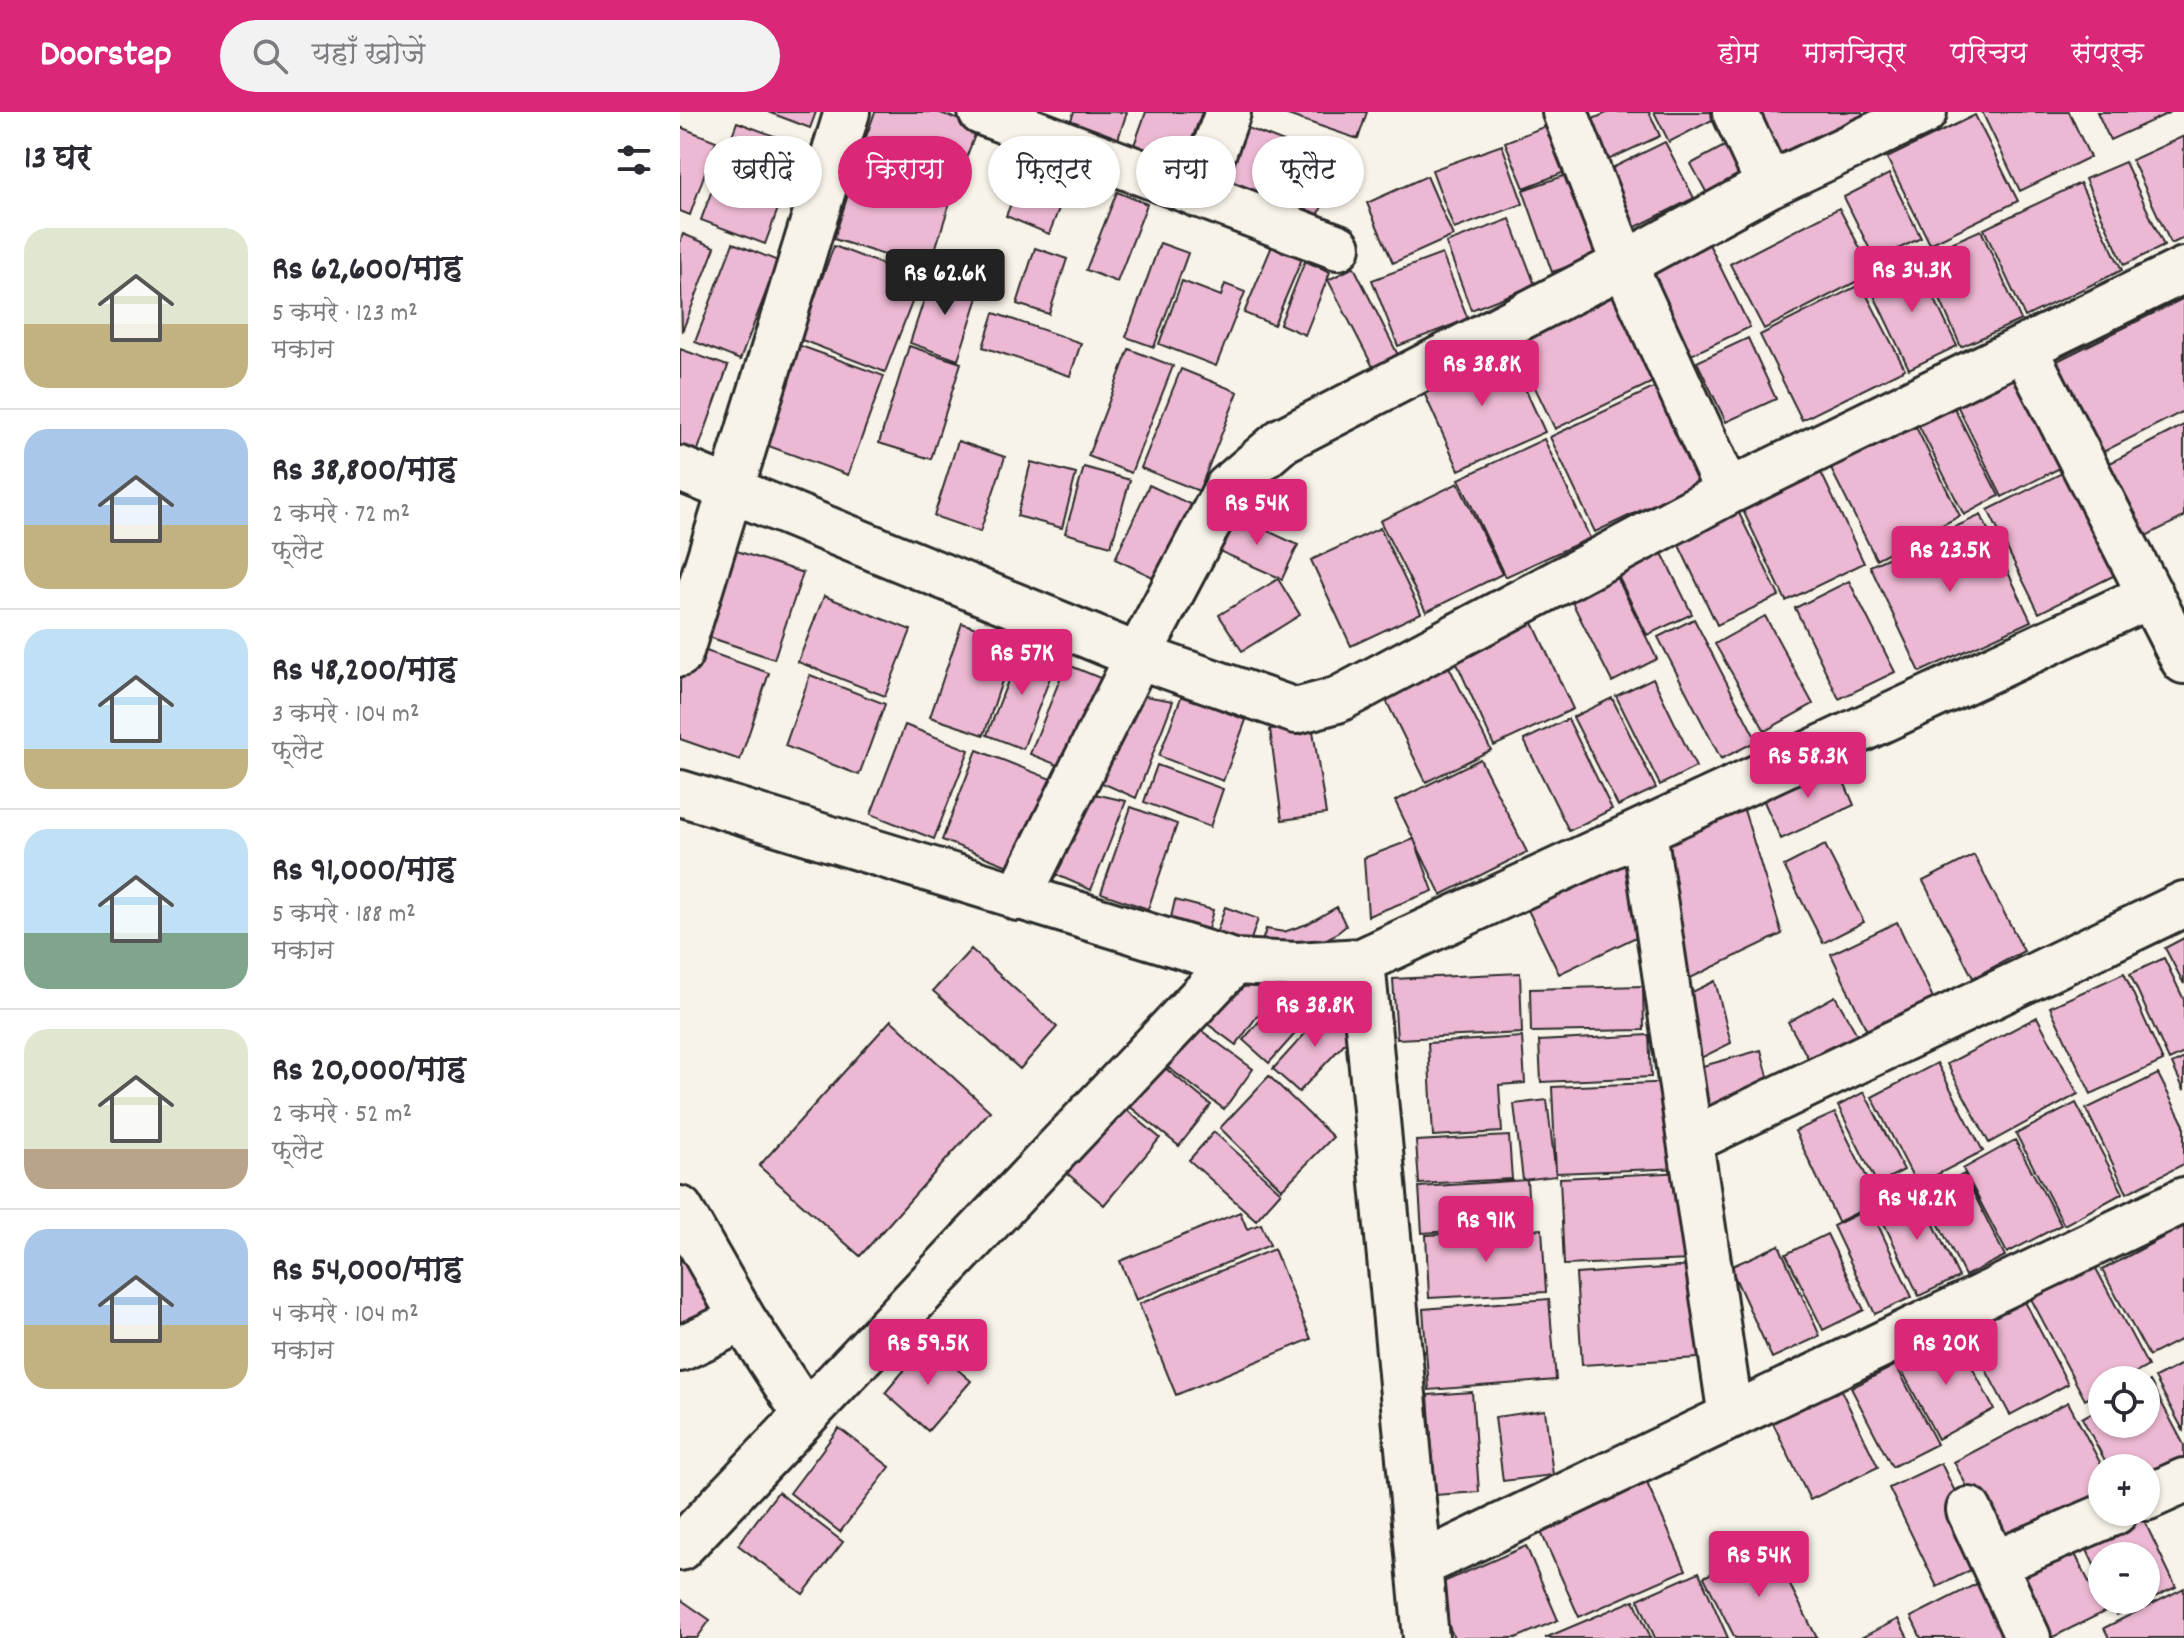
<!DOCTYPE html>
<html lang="hi">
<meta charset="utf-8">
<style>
:root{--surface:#fff;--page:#f2f2f3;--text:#2b2b33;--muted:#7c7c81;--line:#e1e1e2;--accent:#db2777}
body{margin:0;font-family:Dekko,"Playpen Sans Deva",sans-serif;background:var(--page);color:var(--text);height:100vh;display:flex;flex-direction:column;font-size:30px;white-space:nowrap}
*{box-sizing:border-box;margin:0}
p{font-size:26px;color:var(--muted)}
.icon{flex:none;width:44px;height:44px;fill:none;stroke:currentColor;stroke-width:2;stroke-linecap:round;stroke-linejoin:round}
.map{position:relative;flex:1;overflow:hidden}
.sheet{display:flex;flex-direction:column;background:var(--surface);width:680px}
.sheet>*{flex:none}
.top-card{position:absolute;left:24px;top:24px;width:760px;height:72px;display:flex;gap:16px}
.tools{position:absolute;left:1408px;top:1254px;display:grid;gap:16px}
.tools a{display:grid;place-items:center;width:72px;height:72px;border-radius:50%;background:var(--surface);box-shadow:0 2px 6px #0004;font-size:40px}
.price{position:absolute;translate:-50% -68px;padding:0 18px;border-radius:8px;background:var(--accent);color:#fff;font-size:26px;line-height:52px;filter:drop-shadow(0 2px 4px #0008)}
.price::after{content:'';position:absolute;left:50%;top:48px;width:24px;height:18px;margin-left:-12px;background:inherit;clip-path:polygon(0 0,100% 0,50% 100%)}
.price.selected{background:#222;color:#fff}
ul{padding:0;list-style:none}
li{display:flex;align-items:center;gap:24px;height:200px;padding:0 24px}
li+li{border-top:2px solid var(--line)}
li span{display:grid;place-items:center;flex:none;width:224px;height:160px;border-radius:24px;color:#555}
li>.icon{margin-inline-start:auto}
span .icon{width:96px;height:96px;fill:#fffc;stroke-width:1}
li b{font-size:34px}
h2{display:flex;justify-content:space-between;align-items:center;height:96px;padding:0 24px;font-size:34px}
.tag{padding:0 28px;border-radius:36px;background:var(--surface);box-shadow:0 2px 6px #0004;font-size:28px;line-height:72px}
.tag.selected{background:var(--accent);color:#fff}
header{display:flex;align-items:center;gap:48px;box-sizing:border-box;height:112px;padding:0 40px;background:var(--accent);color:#fff}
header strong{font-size:38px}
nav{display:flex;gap:44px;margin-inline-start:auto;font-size:28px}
.search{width:560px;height:72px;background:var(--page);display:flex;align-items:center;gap:20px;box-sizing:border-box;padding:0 28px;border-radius:44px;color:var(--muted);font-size:30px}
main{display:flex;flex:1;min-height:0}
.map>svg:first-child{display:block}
.building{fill:#edb8d3;stroke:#2b2b2b;stroke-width:2}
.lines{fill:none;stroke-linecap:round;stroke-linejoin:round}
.minor-casing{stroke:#2b2b2b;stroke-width:50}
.minor{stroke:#f7f3e8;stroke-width:44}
</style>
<header>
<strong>Doorstep</strong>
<div class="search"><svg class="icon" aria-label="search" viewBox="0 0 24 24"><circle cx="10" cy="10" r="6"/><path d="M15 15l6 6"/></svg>यहाँ खोजें</div>
<nav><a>होम</a><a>मानचित्र</a><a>परिचय</a><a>संपर्क</a></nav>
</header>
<main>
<section class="sheet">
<h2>13 घर<svg class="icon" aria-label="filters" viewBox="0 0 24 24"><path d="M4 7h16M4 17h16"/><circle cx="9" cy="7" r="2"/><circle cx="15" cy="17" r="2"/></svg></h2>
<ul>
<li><span style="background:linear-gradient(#dfe7d0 60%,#c2b280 0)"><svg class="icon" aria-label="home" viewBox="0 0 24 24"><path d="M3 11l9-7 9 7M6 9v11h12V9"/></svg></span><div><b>Rs 62,600/माह</b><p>5 कमरे · 123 m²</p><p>मकान</p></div></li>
<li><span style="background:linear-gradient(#a9c7e8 60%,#c2b280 0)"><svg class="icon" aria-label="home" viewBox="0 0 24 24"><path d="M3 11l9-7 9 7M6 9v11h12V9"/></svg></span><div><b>Rs 38,800/माह</b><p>2 कमरे · 72 m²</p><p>फ़्लैट</p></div></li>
<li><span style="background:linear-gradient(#bfe0f5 75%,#c2b280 0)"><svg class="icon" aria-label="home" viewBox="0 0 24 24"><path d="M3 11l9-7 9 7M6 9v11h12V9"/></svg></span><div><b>Rs 48,200/माह</b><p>3 कमरे · 104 m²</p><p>फ़्लैट</p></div></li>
<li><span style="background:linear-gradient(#bfe0f5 65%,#7fa58c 0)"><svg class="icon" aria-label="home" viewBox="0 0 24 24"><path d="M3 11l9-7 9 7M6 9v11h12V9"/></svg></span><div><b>Rs 91,000/माह</b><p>5 कमरे · 188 m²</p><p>मकान</p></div></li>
<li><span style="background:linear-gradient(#dfe7d0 75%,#b9a48a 0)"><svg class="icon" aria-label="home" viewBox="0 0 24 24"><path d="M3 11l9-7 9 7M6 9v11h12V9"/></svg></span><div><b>Rs 20,000/माह</b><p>2 कमरे · 52 m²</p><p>फ़्लैट</p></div></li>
<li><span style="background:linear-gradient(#a9c7e8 60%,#c2b280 0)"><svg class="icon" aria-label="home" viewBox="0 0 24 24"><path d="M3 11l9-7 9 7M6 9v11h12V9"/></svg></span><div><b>Rs 54,000/माह</b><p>4 कमरे · 104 m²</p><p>मकान</p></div></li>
</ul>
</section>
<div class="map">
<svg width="1504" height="1526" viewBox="0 0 1504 1526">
<rect width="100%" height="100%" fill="#f7f3e8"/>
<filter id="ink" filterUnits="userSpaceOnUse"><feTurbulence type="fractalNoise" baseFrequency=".0125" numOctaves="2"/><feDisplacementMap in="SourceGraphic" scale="16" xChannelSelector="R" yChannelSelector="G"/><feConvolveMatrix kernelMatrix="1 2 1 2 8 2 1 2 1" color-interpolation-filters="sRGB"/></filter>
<g filter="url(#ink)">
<path class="building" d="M 88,0 L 136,0 L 130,16 Z
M 195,0 L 258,0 L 298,15 L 276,72 L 182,36 Z
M 394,0 L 447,0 L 435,36 L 387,19 Z
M 466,0 L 522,0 L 502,54 L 453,36 Z
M 599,0 L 687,0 L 678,27 Z
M 929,0 L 969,0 L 980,24 L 926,49 L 908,9 Z
M 974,0 L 1043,0 L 1044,2 L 989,30 Z
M 1065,0 L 1182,0 L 1185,7 L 1088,52 Z
M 1302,0 L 1389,0 L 1410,45 L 1340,79 Z
M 1417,0 L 1491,0 L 1430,28 Z
M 1295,3 L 1338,89 L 1250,132 L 1207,46 Z
M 57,10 L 121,34 L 85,132 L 21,108 Z
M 871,12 L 890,58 L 844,76 L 825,30 Z
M 560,13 L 658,51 L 637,107 L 539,70 Z
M 0,15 L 36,29 L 10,103 L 0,99 Z
M 1504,24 L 1504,126 L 1491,132 L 1452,48 Z
M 1059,26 L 1078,61 L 1030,87 L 1011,52 Z
M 985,30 L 1014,86 L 944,121 L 916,64 Z
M 822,33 L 843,92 L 774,117 L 752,58 Z
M 350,44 L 393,61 L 369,122 L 326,104 Z
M 1445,50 L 1484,134 L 1444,153 L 1405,67 Z
M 177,54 L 272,84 L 249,157 L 154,127 Z
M 892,61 L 921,144 L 872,160 L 843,78 Z
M 1209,62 L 1241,126 L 1195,148 L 1164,85 Z
M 747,64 L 773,124 L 713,151 L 687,91 Z
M 1400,71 L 1442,158 L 1345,205 L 1304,117 Z
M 437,80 L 467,92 L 437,170 L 406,158 Z
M 1159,96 L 1193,161 L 1084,217 L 1050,152 Z
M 830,107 L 855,173 L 791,198 L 766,131 Z
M 1301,118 L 1341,208 L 1281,235 L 1241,144 Z
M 3,122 L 35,135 L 2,220 L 0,130 Z
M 597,122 L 627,135 L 594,213 L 564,201 Z
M 1027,128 L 1070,215 L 1009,244 L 967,158 Z
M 53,131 L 98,149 L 60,248 L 15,230 Z
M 480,131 L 508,141 L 474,235 L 446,225 Z
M 154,134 L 241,167 L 205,260 L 119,227 Z
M 355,136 L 387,147 L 369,202 L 337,192 Z
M 762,142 L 788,207 L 718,234 L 692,168 Z
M 1236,148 L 1277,234 L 1229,257 L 1188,171 Z
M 625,149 L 650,160 L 625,223 L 600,212 Z
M 674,155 L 718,243 L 693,255 L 648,168 Z
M 252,163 L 300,179 L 278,248 L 230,231 Z
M 502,169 L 541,184 L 545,172 L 565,180 L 536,254 L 479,232 Z
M 1181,172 L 1225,257 L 1122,308 L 1080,223 Z
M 936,179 L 977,268 L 875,317 L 832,228 Z
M 1504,186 L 1504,299 L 1421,341 L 1375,250 Z
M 314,201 L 401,231 L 390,264 L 303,235 Z
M 1068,226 L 1096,287 L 1046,310 L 1017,250 Z
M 118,233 L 204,264 L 168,363 L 83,332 Z
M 825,233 L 865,320 L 779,358 L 740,272 Z
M 229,234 L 281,251 L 251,347 L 199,331 Z
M 0,237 L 48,254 L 14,349 L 0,344 Z
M 449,237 L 493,254 L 451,361 L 408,344 Z
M 1333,253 L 1384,354 L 1322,385 L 1272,283 Z
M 501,257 L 558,280 L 519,379 L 461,356 Z
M 986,270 L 1031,365 L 915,420 L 870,325 Z
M 1269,286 L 1319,384 L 1284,403 L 1234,304 Z
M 1231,305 L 1280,404 L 1196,447 L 1146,347 Z
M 1504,313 L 1504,405 L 1464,425 L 1428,352 Z
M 864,327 L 910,426 L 825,465 L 779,367 Z
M 278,329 L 325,345 L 300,420 L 254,404 Z
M 351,350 L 396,362 L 382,416 L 337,404 Z
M 1137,352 L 1184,451 L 1106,489 L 1059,390 Z
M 404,355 L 450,368 L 431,434 L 385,421 Z
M 1394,355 L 1445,458 L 1359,501 L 1308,398 Z
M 778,371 L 822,462 L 746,500 L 700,409 Z
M 469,373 L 514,394 L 479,468 L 435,447 Z
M 1056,395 L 1099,484 L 1037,513 L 995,425 Z
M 553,403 L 618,433 L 602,467 L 537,438 Z
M 1301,403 L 1351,509 L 1240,560 L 1190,454 Z
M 700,416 L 741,501 L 671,534 L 631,448 Z
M 42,434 L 123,461 L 94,547 L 14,520 Z
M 980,437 L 1012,502 L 967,523 L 935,458 Z
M 933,457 L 977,547 L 932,570 L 887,480 Z
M 598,467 L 620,503 L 562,539 L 539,503 Z
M 1169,469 L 1215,560 L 1159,587 L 1115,496 Z
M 144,484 L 231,518 L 205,584 L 118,550 Z
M 848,500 L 893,597 L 814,634 L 770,536 Z
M 1085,504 L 1133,592 L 1085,619 L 1035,532 Z
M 1014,507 L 1077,629 L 1041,647 L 978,525 Z
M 282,511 L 335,530 L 304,623 L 250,605 Z
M 342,533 L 377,547 L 343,637 L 307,623 Z
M 12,534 L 89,561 L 60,648 L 0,627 L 0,569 Z
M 764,545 L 811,638 L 746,670 L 701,578 Z
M 386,552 L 425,568 L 390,658 L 350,642 Z
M 130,563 L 205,592 L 179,663 L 105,634 Z
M 973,566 L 1016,655 L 980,673 L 936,584 Z
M 454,582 L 493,589 L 456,686 L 411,666 Z
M 502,583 L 566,608 L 543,669 L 479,644 Z
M 932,586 L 976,676 L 938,694 L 893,605 Z
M 888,607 L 932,697 L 889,719 L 844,628 Z
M 632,612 L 646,702 L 602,708 L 590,617 Z
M 225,613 L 289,638 L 254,727 L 191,702 Z
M 297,638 L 376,669 L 341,759 L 262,728 Z
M 800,647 L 847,740 L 761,783 L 715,689 Z
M 1155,649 L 1174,693 L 1101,727 L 1081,683 Z
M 477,653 L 543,677 L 530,715 L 464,690 Z
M 401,679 L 446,689 L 411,778 L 363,757 Z
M 451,695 L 497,712 L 468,797 L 421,781 Z
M 1064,698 L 1102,822 L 998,872 L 977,737 Z
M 734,727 L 753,779 L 688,804 L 684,746 Z
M 1145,733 L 1184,810 L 1143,831 L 1104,754 Z
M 1294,743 L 1344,839 L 1293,866 L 1243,769 Z
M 958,744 L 977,815 L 879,862 L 848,798 Z
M 495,788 L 533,798 L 524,833 L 487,823 Z
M 545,795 L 578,807 L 568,836 L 535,825 Z
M 657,795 L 666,814 L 656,822 L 635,833 L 578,842 L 586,817 L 604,820 L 627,812 Z
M 1217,810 L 1255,890 L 1188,921 L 1151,842 Z
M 1504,826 L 1504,872 L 1485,836 Z
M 291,837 L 377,915 L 340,957 L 253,879 Z
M 1484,846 L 1504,888 L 1504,941 L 1489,948 L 1450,862 Z
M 561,853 L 596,878 L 556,933 L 522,908 Z
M 840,861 L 842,921 L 717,927 L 713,867 Z
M 1444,861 L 1483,949 L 1411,982 L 1370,895 Z
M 617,866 L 644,889 L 589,951 L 563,928 Z
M 1035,869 L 1051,931 L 1009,952 L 1006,883 Z
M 963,874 L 964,918 L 851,920 L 850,877 Z
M 1155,884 L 1186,938 L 1138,964 L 1108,910 Z
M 650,894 L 677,918 L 619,980 L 593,957 Z
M 1357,905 L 1398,982 L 1309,1031 L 1267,952 Z
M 211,908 L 310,999 L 180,1144 L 79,1054 Z
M 507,908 L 573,957 L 544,997 L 478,948 Z
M 969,923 L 971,965 L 861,970 L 859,929 Z
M 842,925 L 845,971 L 819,973 L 822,1020 L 753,1024 L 748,931 Z
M 1081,938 L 1093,983 L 1023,1002 L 1012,957 Z
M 1504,946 L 1504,978 L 1492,952 Z
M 1257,951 L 1303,1039 L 1237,1073 L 1192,985 Z
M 480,952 L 531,993 L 499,1034 L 448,993 Z
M 1478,962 L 1504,1013 L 1504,1052 L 1447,1081 L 1406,997 Z
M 589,964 L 653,1025 L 602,1077 L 540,1016 Z
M 998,970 L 1002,1056 L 876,1061 L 872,975 Z
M 1184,980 L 1224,1058 L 1197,1072 L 1158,994 Z
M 867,988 L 876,1064 L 843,1068 L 834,992 Z
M 437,990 L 480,1026 L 424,1093 L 381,1056 Z
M 1396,991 L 1443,1081 L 1384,1113 L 1336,1022 Z
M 1155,1001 L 1199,1090 L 1158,1110 L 1115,1019 Z
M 534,1020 L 601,1080 L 576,1108 L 509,1048 Z
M 829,1024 L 832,1067 L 739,1072 L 736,1029 Z
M 1335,1028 L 1381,1113 L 1327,1141 L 1283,1057 Z
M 1007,1060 L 1011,1148 L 884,1153 L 880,1066 Z
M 1284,1062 L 1325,1144 L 1285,1164 L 1244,1083 Z
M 847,1068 L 850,1114 L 742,1121 L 739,1075 Z
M 1236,1075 L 1279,1165 L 1239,1184 L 1196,1095 Z
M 1190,1096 L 1232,1185 L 1195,1202 L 1153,1114 Z
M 560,1100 L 567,1117 L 581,1112 L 590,1133 L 456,1188 L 440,1149 Z
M 1504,1114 L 1504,1226 L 1469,1244 L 1422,1158 Z
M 862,1117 L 866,1180 L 749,1186 L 746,1123 Z
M 1147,1122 L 1184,1198 L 1143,1218 L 1106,1142 Z
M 0,1133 L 32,1203 L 0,1217 Z
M 1099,1133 L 1140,1224 L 1092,1246 L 1050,1155 Z
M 594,1137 L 631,1227 L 496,1283 L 459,1192 Z
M 1413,1151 L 1468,1254 L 1443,1268 L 1422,1268 L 1422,1279 L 1405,1288 L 1350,1185 Z
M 1012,1154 L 1018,1246 L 902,1253 L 896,1162 Z
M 1343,1186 L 1388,1272 L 1330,1303 L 1284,1217 Z
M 869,1187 L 876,1268 L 749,1278 L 743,1197 Z
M 1275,1223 L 1314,1297 L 1258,1327 L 1219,1253 Z
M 247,1231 L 291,1269 L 248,1319 L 205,1281 Z
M 1504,1251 L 1504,1320 L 1475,1266 Z
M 1216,1253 L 1257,1332 L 1212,1355 L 1171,1276 Z
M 1470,1269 L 1504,1333 L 1504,1361 L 1466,1381 L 1466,1356 L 1429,1356 L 1402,1306 L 1422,1295 L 1422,1312 L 1466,1312 L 1466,1272 Z
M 1158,1272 L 1198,1355 L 1130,1388 L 1090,1305 Z
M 792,1280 L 799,1380 L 755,1383 L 748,1283 Z
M 1388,1290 L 1423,1356 L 1422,1385 L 1321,1439 L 1274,1350 Z
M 865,1298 L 873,1363 L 823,1369 L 815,1305 Z
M 159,1316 L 210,1355 L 160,1420 L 110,1381 Z
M 1261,1351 L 1309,1449 L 1257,1475 L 1209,1376 Z
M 967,1371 L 1006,1458 L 899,1505 L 860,1418 Z
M 98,1380 L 163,1430 L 123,1482 L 58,1433 Z
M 1460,1400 L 1496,1475 L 1437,1503 L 1431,1488 L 1466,1488 L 1466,1444 L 1422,1444 L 1422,1470 L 1401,1425 Z
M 1387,1426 L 1424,1500 L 1371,1526 L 1364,1526 L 1328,1456 Z
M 1089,1432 L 1137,1526 L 1055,1526 L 1024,1465 Z
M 846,1434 L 878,1508 L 836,1526 L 774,1526 L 752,1475 Z
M 1019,1460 L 1048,1526 L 975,1526 L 958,1487 Z
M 1306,1467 L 1336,1526 L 1241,1526 L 1231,1505 Z
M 1504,1476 L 1504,1526 L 1429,1526 L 1424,1516 Z
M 0,1487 L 30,1508 L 17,1526 L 0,1526 Z
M 954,1488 L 971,1526 L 865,1526 Z
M 1218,1507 L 1228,1526 L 1181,1526 Z"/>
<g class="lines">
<g class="minor-casing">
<path id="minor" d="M 301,0 L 658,135
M 885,0 L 944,152 L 1048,380
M 1055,0 L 1089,73
M 518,83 L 548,0
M 1344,236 L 1504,549
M 0,357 L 458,544 L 616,599 L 657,588 L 1048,380 L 1504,158
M 0,542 L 167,0
M 0,681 L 554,850 L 617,853 L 682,849 L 1471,483
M 964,719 L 1051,1305
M 338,786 L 458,544 L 547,376 L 603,328 L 944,152 L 1089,73 L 1244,0
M 682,849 L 746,1526
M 1010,1029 L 1504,792
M 0,1097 L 63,1207 L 126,1303
M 0,1237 L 63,1207
M 1466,1386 L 1504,1369
M 1289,1398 L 1348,1526
M 0,1436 L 554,850
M 1314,1452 L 1435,1400
M 740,1453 L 1504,1088"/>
</g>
<use href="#minor" class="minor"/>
</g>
</g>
</svg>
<div class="tools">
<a><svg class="icon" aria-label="locate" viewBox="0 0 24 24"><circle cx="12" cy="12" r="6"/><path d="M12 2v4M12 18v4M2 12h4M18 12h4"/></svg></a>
<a>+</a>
<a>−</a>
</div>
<b class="price" style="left:1232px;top:202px">Rs 34.3K</b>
<b class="price selected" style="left:265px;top:205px">Rs 62.6K</b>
<b class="price" style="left:802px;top:296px">Rs 38.8K</b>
<b class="price" style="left:577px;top:435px">Rs 54K</b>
<b class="price" style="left:1270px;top:482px">Rs 23.5K</b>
<b class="price" style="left:342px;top:585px">Rs 57K</b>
<b class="price" style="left:1128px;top:688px">Rs 58.3K</b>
<b class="price" style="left:635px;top:937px">Rs 38.8K</b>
<b class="price" style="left:1237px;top:1130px">Rs 48.2K</b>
<b class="price" style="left:806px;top:1152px">Rs 91K</b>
<b class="price" style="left:248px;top:1275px">Rs 59.5K</b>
<b class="price" style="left:1266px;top:1275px">Rs 20K</b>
<b class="price" style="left:1079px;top:1487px">Rs 54K</b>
<div class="top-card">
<a class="tag">खरीदें</a>
<a class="tag selected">किराया</a>
<a class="tag">फ़िल्टर</a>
<a class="tag">नया</a>
<a class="tag">फ़्लैट</a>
</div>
</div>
</main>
